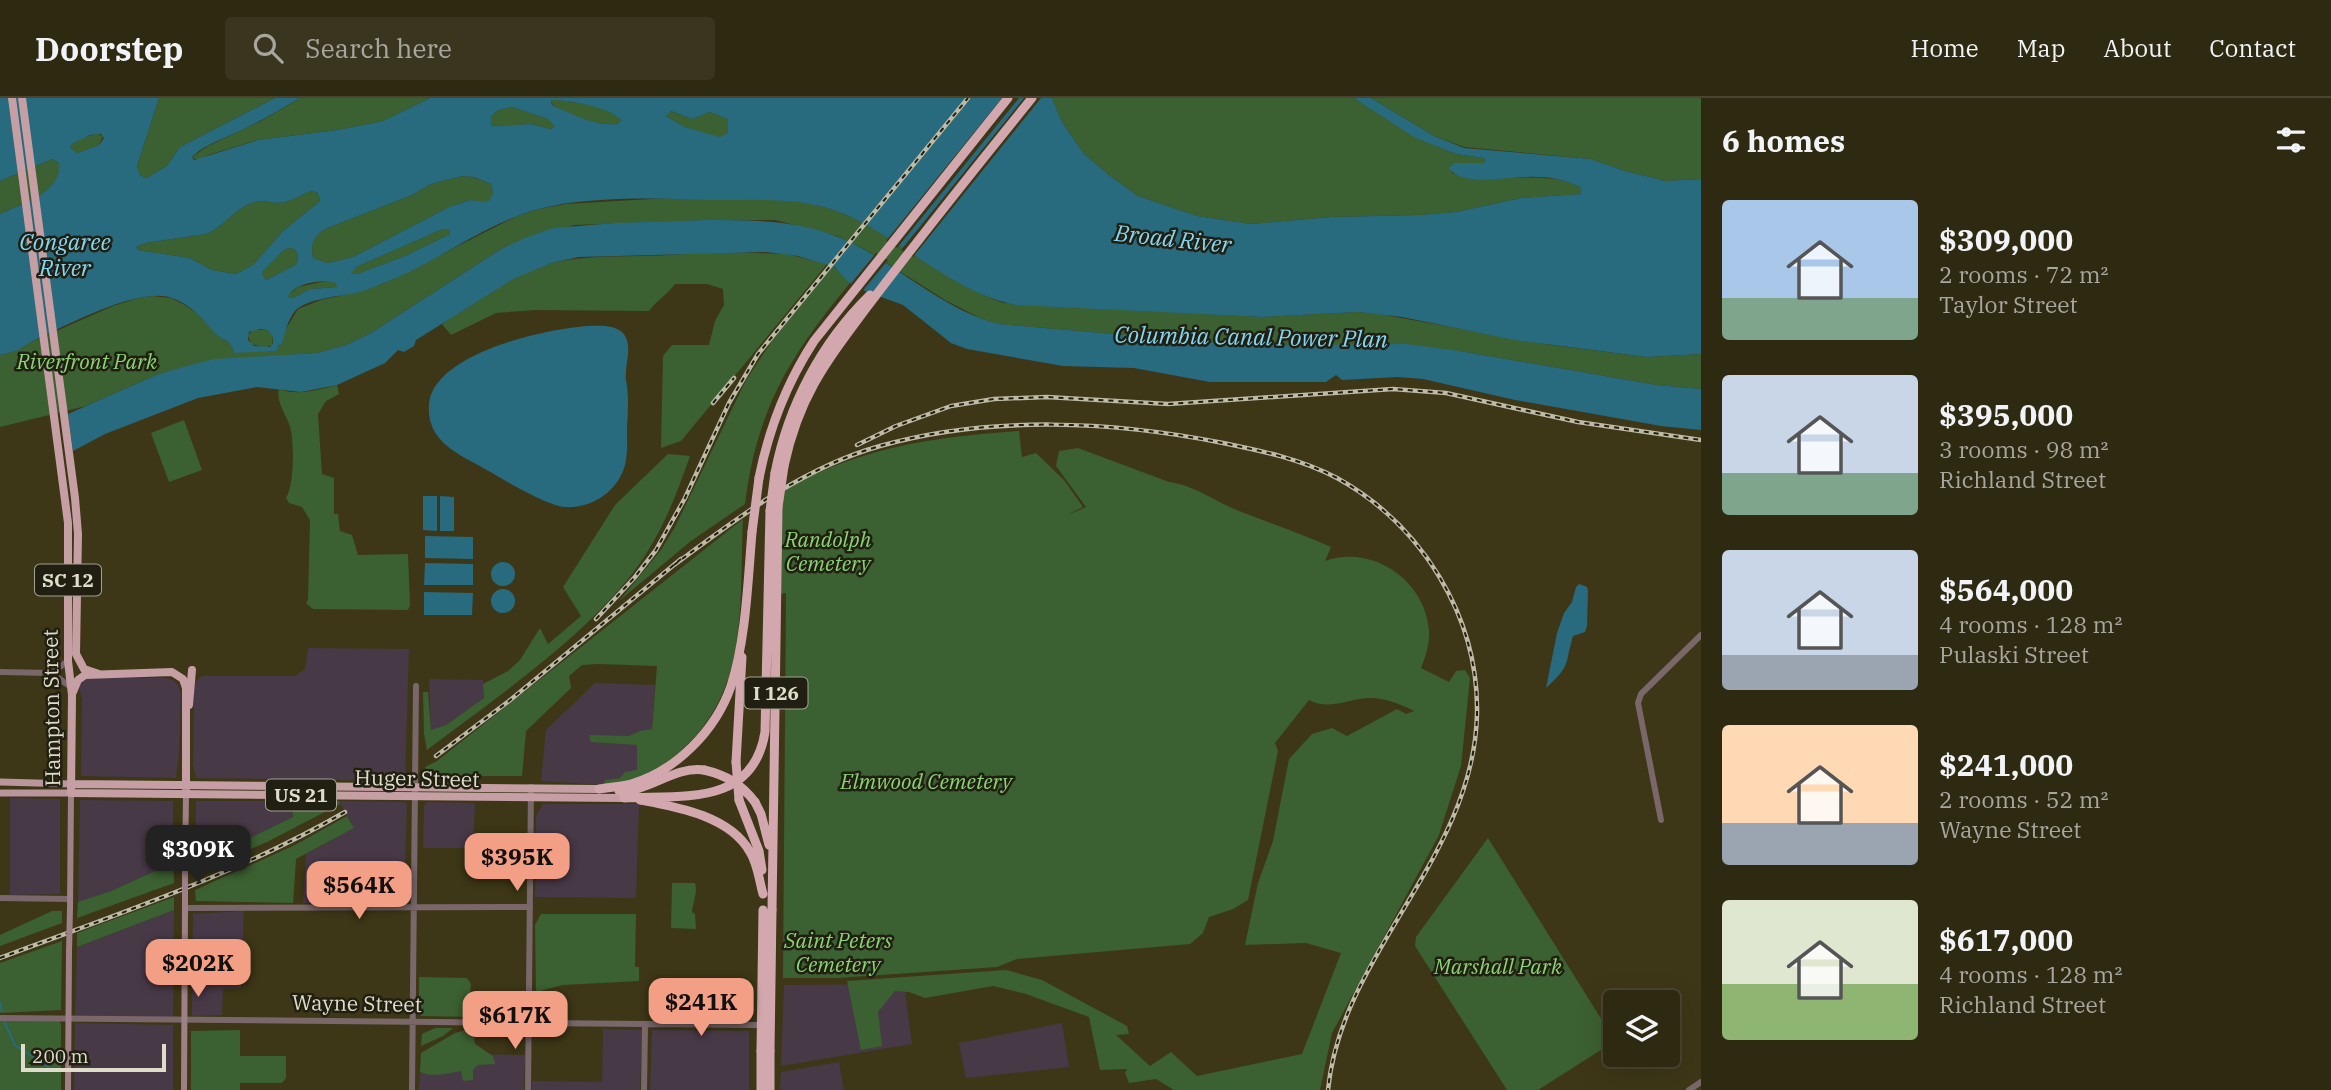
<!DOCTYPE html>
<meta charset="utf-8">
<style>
:root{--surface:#2e2911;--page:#3a351f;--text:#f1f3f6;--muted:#a7a69f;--line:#494531;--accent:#f39f85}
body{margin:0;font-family:"IBM Plex Serif",serif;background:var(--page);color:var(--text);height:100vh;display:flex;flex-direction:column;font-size:26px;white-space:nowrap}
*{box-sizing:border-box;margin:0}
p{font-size:23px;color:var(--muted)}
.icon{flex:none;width:38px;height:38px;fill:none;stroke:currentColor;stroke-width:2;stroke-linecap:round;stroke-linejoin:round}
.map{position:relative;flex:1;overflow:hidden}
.drawer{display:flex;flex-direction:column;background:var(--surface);width:630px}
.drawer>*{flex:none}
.fabs{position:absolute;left:1603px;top:892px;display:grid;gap:14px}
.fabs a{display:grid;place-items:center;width:77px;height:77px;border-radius:7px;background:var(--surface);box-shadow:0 7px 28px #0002,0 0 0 2px var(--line);font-size:35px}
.scale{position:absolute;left:21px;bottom:18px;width:145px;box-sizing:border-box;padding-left:7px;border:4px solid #dfdcca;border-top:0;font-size:19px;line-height:24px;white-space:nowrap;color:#dfdcca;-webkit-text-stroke:5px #211f11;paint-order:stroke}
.price{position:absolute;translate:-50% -60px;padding:0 16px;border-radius:14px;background:var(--accent);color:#111;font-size:23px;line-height:46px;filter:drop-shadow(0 2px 4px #0008)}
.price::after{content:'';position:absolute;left:50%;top:42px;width:21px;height:16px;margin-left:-10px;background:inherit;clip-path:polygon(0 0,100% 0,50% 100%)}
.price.selected{background:#222;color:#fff}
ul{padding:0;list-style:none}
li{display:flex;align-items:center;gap:21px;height:175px;padding:0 21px}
li span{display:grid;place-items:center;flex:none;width:196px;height:140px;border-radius:7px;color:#555}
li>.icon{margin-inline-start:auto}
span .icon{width:84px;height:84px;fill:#fffc;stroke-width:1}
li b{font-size:30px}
h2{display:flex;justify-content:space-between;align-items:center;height:84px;padding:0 21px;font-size:30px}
header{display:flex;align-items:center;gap:42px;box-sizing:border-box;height:98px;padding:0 35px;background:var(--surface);border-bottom:2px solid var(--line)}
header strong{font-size:33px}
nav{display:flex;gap:38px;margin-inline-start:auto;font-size:24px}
.search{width:490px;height:63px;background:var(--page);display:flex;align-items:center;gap:18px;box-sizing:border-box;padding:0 24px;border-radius:7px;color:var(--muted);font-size:26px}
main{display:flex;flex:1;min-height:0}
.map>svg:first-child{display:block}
.commercial{fill:#483946}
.green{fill:#3b6031}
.water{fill:#286a7e;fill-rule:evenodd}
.pier{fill:#3d3717}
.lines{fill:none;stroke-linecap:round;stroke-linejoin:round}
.stream{stroke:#286a7e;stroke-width:2}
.tertiary{stroke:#79676a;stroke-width:6}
.secondary{stroke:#9d8186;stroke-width:6}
.primary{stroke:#b8969b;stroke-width:7}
.trunk{stroke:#c59fa4;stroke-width:8}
.motorway{stroke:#d2a8ae;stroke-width:9}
.rail-casing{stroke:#bebaa6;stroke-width:4.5}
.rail{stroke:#211f11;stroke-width:2;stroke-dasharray:5;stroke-linecap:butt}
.secondary-bridge{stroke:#9d8186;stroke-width:6}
.motorway-bridge{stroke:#d2a8ae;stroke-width:9}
.labels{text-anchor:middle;stroke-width:5;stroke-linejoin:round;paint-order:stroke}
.shield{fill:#211f11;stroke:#a6a392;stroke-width:2}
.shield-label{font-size:19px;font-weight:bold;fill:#dfdcca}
.park-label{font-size:21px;font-style:italic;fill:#88d573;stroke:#211f11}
.street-label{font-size:21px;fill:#dfdcca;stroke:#211f11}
.water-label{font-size:23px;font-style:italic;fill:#83d7f4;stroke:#211f11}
</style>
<header>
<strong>Doorstep</strong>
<div class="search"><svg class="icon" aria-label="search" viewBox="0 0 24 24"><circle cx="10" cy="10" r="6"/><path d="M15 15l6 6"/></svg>Search here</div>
<nav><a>Home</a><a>Map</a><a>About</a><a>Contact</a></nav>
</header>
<main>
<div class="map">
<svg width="1701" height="992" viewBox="0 0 1701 992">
<rect width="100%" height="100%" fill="#3d3717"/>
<path class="commercial" d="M 308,550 L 409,551 L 405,683 L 196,680 L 193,667 L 194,585 L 202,578 L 295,578 L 305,571 Z
M 86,579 L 165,580 L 173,582 L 178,587 L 181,596 L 179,656 L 176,680 L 81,678 L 82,601 L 79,588 Z
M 429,581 L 483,582 L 484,600 L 446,627 L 431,632 Z
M 595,585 L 655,587 L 652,631 L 637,646 L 637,672 L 620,680 L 605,682 L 604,687 L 541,683 L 546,632 Z
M 10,700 L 60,701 L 60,796 L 10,797 Z
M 80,702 L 173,703 L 173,761 L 165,762 L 164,769 L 111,793 L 78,804 Z
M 196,703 L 292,703 L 293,719 L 225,752 L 195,759 Z
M 339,703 L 405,704 L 407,707 L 404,801 L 401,805 L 303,805 L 306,756 L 354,730 Z
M 427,704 L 475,705 L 473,750 L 423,750 L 424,708 Z
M 543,706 L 639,706 L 636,800 L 535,799 L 536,718 Z
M 174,812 L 173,919 L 75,919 L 77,849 Z
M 244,813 L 241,890 L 223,891 L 222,917 L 192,918 L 193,816 Z
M 904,886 L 912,946 L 781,968 L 784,887 Z
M 75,925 L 173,927 L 173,992 L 74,992 Z
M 1062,925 L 1069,969 L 966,980 L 959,945 Z
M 603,931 L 642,932 L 640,992 L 532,992 L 532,983 L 602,984 Z
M 652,932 L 749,933 L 749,992 L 650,992 Z
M 446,956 L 525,957 L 524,992 L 419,992 L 420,975 L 446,975 Z
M 839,964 L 844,992 L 780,992 L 781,974 Z"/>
<path class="green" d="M 159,0 L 275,0 L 180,49 L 167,68 L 146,80 L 140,77 L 137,68 Z
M 300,0 L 430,0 L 383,23 L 337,32 L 258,42 L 208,57 L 198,63 L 192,59 L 208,48 L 261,23 Z
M 1052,0 L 1354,0 L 1442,50 L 1456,56 L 1484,60 L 1486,62 L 1483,65 L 1454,65 L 1452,75 C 1493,89 1540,69 1580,89 L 1581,96 L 1521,100 L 1456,114 L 1420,117 L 1332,119 L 1251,126 L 1197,118 L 1138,98 L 1109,77 L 1084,56 L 1062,24 Z
M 1371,0 L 1701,0 L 1701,81 L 1666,83 L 1625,73 L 1591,61 L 1464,49 L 1434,38 Z
M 554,1 C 574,5 608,6 621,22 L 618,26 C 599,28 562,18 550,3 Z
M 512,9 L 548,21 L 556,28 L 551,31 L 531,26 L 491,28 L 491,19 L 498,12 Z
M 670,13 L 692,21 L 710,14 L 729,21 L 728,35 L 721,40 L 685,29 L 666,18 Z
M 97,36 L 103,38 L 99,47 L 77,55 L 71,50 L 72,46 L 84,39 Z
M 52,61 L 59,65 C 63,95 22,105 0,116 L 0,83 Z
M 462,78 L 473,79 L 491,86 L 493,95 L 488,105 L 471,102 L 449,109 L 353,159 L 328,165 L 313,160 C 310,147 314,138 325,131 L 412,97 L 431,86 Z
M 311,93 L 318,95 L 320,103 L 283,133 L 253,167 L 236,176 L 212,172 L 190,160 L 138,152 L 136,149 L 145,145 L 206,136 C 224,129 234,111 252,105 C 264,100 274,107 285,104 C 294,102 303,96 311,93 Z
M 668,100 C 726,102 789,93 844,116 C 900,139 945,185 1003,205 L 1262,219 L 1358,214 L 1379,216 L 1551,247 L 1647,259 L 1701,256 L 1701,291 L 1657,287 L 1460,253 L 1206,244 L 998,226 L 980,220 L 945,202 L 866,152 L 837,138 L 775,122 L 706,122 L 574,127 L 501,151 L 371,235 L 346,247 L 317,255 L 208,263 L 156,277 L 86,308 L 0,329 L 0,257 L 19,252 L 29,245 L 113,208 L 138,200 L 152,198 L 171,200 L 183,206 L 204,220 L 216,236 L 232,247 L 234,255 L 282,247 L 284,234 L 298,211 L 321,202 L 357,194 L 385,185 L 515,119 L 539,111 L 566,106 Z
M 443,131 L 450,131 L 450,136 L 405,158 L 357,176 L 351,176 L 351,173 L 356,169 Z
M 289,150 L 294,151 L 298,156 L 297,166 L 266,182 L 262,176 L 264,172 L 284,152 Z
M 719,154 L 787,156 L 827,166 L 681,343 L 661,350 L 663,258 L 672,247 L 709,247 L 715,223 L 724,207 L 723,191 L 707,186 L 675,186 C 667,197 657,202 649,213 L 535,212 L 496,215 L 451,237 L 442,226 C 467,207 506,181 535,170 C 568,158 603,159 637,158 C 665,158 692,155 719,154 Z
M 832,168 L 839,172 L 850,185 C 790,258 757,310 745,406 L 691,443 L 619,503 L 661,452 L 675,429 L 746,282 L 772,243 Z
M 326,183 L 337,185 L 337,189 L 310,191 L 293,200 L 288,199 L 288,197 L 298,189 Z
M 253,232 L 268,232 L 273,238 L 272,247 L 265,250 L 251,246 L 248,237 Z
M 337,287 L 339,296 L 326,303 L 318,316 L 322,376 L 334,380 L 334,416 L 338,416 L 340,433 L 352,437 L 358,457 L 408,456 L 410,507 L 408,512 L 313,511 L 306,505 L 308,502 L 310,422 L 302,409 L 289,405 L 286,400 C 294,387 294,349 291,333 C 289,319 275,305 279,291 C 297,298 318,292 337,287 Z
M 184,322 L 202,372 L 169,384 L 151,335 Z
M 1019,333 L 1022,359 L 1036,355 L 1064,382 L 1083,409 L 1065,418 L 1086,409 L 1056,368 L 1059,353 L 1078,350 L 1169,384 C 1194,387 1216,404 1239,413 C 1270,425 1301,436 1331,449 L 1325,463 C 1372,446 1425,482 1429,532 C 1430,545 1426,558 1421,570 L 1449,584 L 1456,573 L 1465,572 L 1470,580 L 1461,668 L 1439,737 L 1332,935 L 1320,992 L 1174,992 L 1156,981 L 1129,985 L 1125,975 L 1127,971 L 1100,972 L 1089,919 L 1026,896 L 993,888 L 925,900 L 909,894 L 895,893 L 878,914 L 882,948 L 861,952 L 847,883 L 1006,872 L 1042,882 L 1127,928 L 1129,936 L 1116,937 L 1150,968 L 1171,954 L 1197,978 L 1302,956 L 1341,855 L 1306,845 L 1245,847 L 1258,785 L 1273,743 L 1289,661 L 1312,636 L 1332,630 L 1347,638 L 1397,611 L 1406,616 L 1414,613 C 1403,607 1385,600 1371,600 C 1349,600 1329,613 1309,602 L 1275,645 L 1278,653 L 1248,802 L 1233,811 L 1209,819 L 1203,835 L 1190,846 L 1017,861 L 997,869 L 837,880 L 783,880 L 786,495 L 779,496 L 783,392 C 797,382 816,376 832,369 C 896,344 952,338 1019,333 Z
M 668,356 L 690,358 C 678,392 666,425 646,456 C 598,531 498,598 427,652 L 424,636 L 423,594 L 428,594 L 431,632 L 446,627 L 484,600 L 483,586 L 508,573 L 520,562 L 540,530 L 548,546 L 581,518 L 563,489 L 615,407 Z
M 743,421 C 739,503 750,588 685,649 C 660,673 638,683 604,687 L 605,682 L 620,680 L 625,674 L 637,672 L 637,647 L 591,644 L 589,637 L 629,638 L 640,633 L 652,631 L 657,568 L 598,566 L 582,567 L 569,578 L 571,590 L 526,633 L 522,678 L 425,678 L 425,669 L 437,663 Z
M 292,703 L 339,703 L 340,706 L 267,744 L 195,775 L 195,759 L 225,752 L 293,719 Z
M 347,718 L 354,730 L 296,761 L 293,805 L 196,803 L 195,792 L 295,747 Z
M 1488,740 L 1615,943 L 1538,992 L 1507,992 L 1415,848 L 1416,839 Z
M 173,761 L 174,785 L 77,820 L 78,804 L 111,793 L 164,769 L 165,762 Z
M 672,785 L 695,785 C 698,794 693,803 692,814 L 695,816 L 696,831 L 671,830 Z
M 174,799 L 174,812 L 77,849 L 77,835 Z
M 52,813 L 62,813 L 62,825 L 0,848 L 0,837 Z
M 541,816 L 636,816 L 635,869 L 639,869 L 639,883 L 563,887 L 536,894 L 535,827 Z
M 62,843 L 61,912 L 0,915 L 0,865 Z
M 419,879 L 467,880 L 471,886 L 468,918 L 524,892 L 524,898 L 479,919 L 421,918 L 419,916 Z
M 655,891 L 749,892 L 748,920 L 654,919 Z
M 524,906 L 524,915 L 507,920 L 492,919 Z
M 0,923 L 59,923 L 61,926 L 61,992 L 0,992 Z
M 435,930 L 453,930 L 443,938 L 421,948 L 422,936 Z
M 473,930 L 475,946 L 493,958 L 495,966 L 478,967 L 473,972 L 473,982 L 463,983 L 461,973 C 448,975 433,980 420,974 L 421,955 L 455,935 Z
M 240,932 L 240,958 L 286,958 L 286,980 L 282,985 L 240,985 L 240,992 L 191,992 L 191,933 Z"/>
<path class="water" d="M 0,0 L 159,0 L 137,68 L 140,77 L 146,80 L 167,68 L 180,49 L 275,0 L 300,0 C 282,10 265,21 246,30 C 229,39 206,45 192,59 L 194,62 L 258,42 L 337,32 L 383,23 L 430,0 L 1052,0 L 1062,24 L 1084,56 L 1109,77 L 1138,98 L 1197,118 L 1251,126 L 1332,119 L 1420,117 L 1456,114 L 1521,100 L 1581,96 L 1580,89 C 1564,81 1544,78 1527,79 C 1507,79 1461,89 1449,70 L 1454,65 L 1483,65 L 1486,62 L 1484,60 L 1456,56 L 1414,39 L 1354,0 L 1371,0 L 1434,38 L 1464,50 L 1591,61 L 1625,73 L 1666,83 L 1701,81 L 1701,256 L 1647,259 L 1515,242 L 1402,219 L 1358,214 L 1262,219 L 1017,207 C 956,197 901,140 844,116 C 800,97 754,103 708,102 C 658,100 587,98 539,111 C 487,125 444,159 396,180 C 383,186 369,191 356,195 C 341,198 305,201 295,213 C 288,221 284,237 282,247 L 277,248 L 277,253 L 234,255 C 232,241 221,243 213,233 C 202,219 189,206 172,200 C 137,188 62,230 29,245 L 19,252 L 0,257 L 0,116 C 22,105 62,95 59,65 L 52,61 L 0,83 ZM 551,2 C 569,2 610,9 621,22 L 618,26 C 594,28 575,17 554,8 L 551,5 ZM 512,9 L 548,21 L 555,28 L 551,31 L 531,26 L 491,28 L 491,19 L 498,12 ZM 671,13 L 692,21 L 710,14 L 728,21 L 728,35 L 720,39 L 685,29 L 666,18 ZM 101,36 L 104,40 L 99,47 L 77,55 L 71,50 L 72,46 L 90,37 ZM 462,78 L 474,79 L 491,86 L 493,95 L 488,104 L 471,102 L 449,109 L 353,159 L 328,165 L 313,160 C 310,147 314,138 325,131 L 412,97 L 431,86 ZM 311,93 L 318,95 L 320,103 L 283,133 L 253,167 L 236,176 L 212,172 L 190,160 L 138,152 L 136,149 L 145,145 L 206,136 C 224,129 234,111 252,105 C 264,100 274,107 285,104 C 294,102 303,96 311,93 ZM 443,131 L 450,131 L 450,136 L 405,158 L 357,176 L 351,176 L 356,169 ZM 289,150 L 294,151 L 298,156 L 297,166 L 266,182 L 262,176 L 264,172 L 284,152 ZM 326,183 L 336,185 L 337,189 L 310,191 L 293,200 L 288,199 C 294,186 312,184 326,183 ZM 260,231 L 268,232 L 273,239 L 273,245 L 270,249 L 254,248 L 248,242 L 249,234 Z
M 706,122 C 765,122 814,122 867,153 C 909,178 951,214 999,226 L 1206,244 L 1296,247 L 1407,246 L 1460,253 L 1657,287 L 1701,291 L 1701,332 L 1661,328 L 1515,302 L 1423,281 L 1398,279 L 1342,282 L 1336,277 L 1326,284 L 1210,284 L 1134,270 L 1063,268 L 967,251 L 951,245 L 903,207 L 865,193 L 848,184 L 835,169 L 798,158 L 766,154 L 579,159 L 551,165 L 513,181 L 416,242 L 414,248 L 404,254 L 398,252 L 385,265 L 337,287 L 301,294 L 257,289 L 198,300 L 105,336 L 73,353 L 68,316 L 156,277 L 183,269 L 214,261 L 317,255 L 346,247 L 371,235 L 501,151 L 525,140 L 553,130 L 615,125 Z
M 587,228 C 598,228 614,226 623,235 C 634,248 624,267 626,282 C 629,297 628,314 627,330 C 627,342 628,355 625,367 C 618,393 592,411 565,409 C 544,407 498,378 478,367 C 453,354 426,340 429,306 C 434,255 545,231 587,228 Z
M 423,398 L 437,398 L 437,433 L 423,432 Z
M 440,398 L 454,399 L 454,433 L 440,433 Z
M 425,438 L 473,439 L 473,461 L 425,460 Z
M491 476a12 12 0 1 1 24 0a12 12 0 1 1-24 0Z
M 425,465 L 473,466 L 473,487 L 424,487 Z
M 1579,486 L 1587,489 L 1588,493 L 1587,528 L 1585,534 L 1573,538 C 1564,569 1571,567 1546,590 L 1557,535 L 1564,515 L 1572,504 L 1576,489 Z
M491 503a12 12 0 1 1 24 0a12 12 0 1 1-24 0Z
M 424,494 L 473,495 L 472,517 L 424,517 Z"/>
<path class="pier" d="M 967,0 L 971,0 L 863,130 L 860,128 Z
M 1002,0 L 1019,0 L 897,150 L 886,143 Z
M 1024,0 L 1041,0 L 913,159 L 901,152 Z
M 876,155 L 888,162 L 861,195 L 849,188 Z"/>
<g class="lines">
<path class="stream" d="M 0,905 L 2,913
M 4,923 L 15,947 L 54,973"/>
<path class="tertiary" d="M 0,574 L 51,575 L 71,589
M 51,575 L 68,563
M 1661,722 L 1638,605 L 1641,596 L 1701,537
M 0,800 L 70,801
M 185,810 L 530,809
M 0,920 L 757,927
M 412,992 L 416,588
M 528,992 L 531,689
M 644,992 L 645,927
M 1689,992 L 1701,984"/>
<path class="secondary" d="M 185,765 L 186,698
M 70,810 L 71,695
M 68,992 L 69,854
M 184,992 L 185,810"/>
<path class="primary" d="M 0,684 L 72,686
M 0,695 L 71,695"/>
<path class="trunk" d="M 12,0 L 68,425 L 68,563 L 72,597 L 71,695 L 624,700
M 22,0 L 75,400 L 78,436 L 76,556 L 84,571 L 99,576
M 73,594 L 78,582 L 85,577 L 172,574 L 183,581 L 186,590 L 186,691
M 189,607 L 192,572
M 72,686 L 599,691"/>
<path class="motorway" d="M 784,368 C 799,298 826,264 867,209 C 921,138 976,69 1032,0
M 775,375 C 788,308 821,245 870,197
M 759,380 C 769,330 786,286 814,243 L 1008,0
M 736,664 L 742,559
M 599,691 C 609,689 620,689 631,686 C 676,673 716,632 731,588 C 746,542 748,481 752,434
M 619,693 C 650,694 673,668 704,672
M 624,700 C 682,697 753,709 765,634 L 770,413
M 640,702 C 677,709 730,718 750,754 C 758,767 759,782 763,796
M 739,702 L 759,753 L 762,772
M 755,704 L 761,716 L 769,747
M 772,812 L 778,409
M 761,992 L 761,953
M 770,992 L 770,953"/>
<g class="rail-casing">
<path id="rail" d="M 713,305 L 734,280
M 857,347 L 896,328 L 951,308 L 994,301 L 1047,299 L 1168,306 L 1393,291 L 1446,295 L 1578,324 L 1701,342
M 674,467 C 739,419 802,370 880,348 C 989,317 1113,323 1223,345 C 1262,353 1301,361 1337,380 C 1422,427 1479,519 1477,616 C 1474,760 1341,855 1328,992
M 596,521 L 635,479 L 656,452 L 685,400 L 729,305 L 758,256 L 968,0
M 436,658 L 509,603 L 681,461
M 0,860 C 117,816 236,777 345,714"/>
</g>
<use href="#rail" class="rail"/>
<path class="secondary-bridge" d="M 185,810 L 185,765
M 69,854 L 70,810"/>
<path class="motorway-bridge" d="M 778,409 L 784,368
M 770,413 L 775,375
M 752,434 L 759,380
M 736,664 L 739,702
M 704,672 C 726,677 741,686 755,704
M 761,953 L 763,812
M 770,953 L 772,812"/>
</g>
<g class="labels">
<g class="shield">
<rect x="35" y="466.5" width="66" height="31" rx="5"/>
<rect x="744.5" y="579.5" width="63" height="31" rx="5"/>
<rect x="266" y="681.5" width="70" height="31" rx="5"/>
</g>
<g class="shield-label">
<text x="68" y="489">SC 12</text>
<text x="776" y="602">I 126</text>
<text x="301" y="704">US 21</text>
</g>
<g class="park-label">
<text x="87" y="271">Riverfront Park</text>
<text x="828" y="449">Randolph<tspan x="828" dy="24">Cemetery</tspan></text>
<text x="926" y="691">Elmwood Cemetery</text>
<text x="838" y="850">Saint Peters<tspan x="838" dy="24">Cemetery</tspan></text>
<text x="1498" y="876">Marshall Park</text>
</g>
<g class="street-label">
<text transform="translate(52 610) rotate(-91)" y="7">Hampton Street</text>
<text transform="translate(417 681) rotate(1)" y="7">Huger Street</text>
<text transform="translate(357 906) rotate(1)" y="7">Wayne Street</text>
</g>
<g class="water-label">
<text transform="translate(1173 141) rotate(6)" y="8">Broad River</text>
<text x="65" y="152">Congaree<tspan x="65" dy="26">River</tspan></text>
<text transform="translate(1251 239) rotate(1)" y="8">Columbia Canal Power Plan</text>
</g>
</g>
</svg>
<div class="fabs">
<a><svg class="icon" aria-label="layers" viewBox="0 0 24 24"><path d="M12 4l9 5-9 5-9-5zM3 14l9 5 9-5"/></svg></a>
</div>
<div class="scale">200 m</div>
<b class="price selected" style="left:198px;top:787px">$309K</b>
<b class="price" style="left:517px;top:795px">$395K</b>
<b class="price" style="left:359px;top:823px">$564K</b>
<b class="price" style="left:198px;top:901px">$202K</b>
<b class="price" style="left:701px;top:940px">$241K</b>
<b class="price" style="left:515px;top:953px">$617K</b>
</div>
<section class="drawer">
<h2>6 homes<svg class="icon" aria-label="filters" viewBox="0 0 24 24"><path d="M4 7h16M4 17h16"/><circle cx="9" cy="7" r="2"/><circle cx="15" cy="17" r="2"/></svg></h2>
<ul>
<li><span style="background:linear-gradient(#a9c7e8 70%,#7fa58c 0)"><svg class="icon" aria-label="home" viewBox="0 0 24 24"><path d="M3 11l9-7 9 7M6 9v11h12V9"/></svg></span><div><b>$309,000</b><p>2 rooms · 72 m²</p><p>Taylor Street</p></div></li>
<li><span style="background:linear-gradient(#c9d6e8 70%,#7fa58c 0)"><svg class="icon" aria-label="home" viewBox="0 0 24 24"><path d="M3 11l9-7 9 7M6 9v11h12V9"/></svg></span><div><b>$395,000</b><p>3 rooms · 98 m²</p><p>Richland Street</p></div></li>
<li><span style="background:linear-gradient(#c9d6e8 75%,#9aa5b1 0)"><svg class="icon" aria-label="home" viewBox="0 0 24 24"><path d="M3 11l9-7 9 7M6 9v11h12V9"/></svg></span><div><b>$564,000</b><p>4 rooms · 128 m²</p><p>Pulaski Street</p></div></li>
<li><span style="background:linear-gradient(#ffd9b3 70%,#9aa5b1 0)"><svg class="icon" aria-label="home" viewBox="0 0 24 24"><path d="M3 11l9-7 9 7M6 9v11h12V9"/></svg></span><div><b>$241,000</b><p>2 rooms · 52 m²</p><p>Wayne Street</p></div></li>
<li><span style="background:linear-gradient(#dfe7d0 60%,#8fb573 0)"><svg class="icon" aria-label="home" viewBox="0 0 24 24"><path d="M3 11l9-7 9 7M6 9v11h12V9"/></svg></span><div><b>$617,000</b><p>4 rooms · 128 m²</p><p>Richland Street</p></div></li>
</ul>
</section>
</main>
